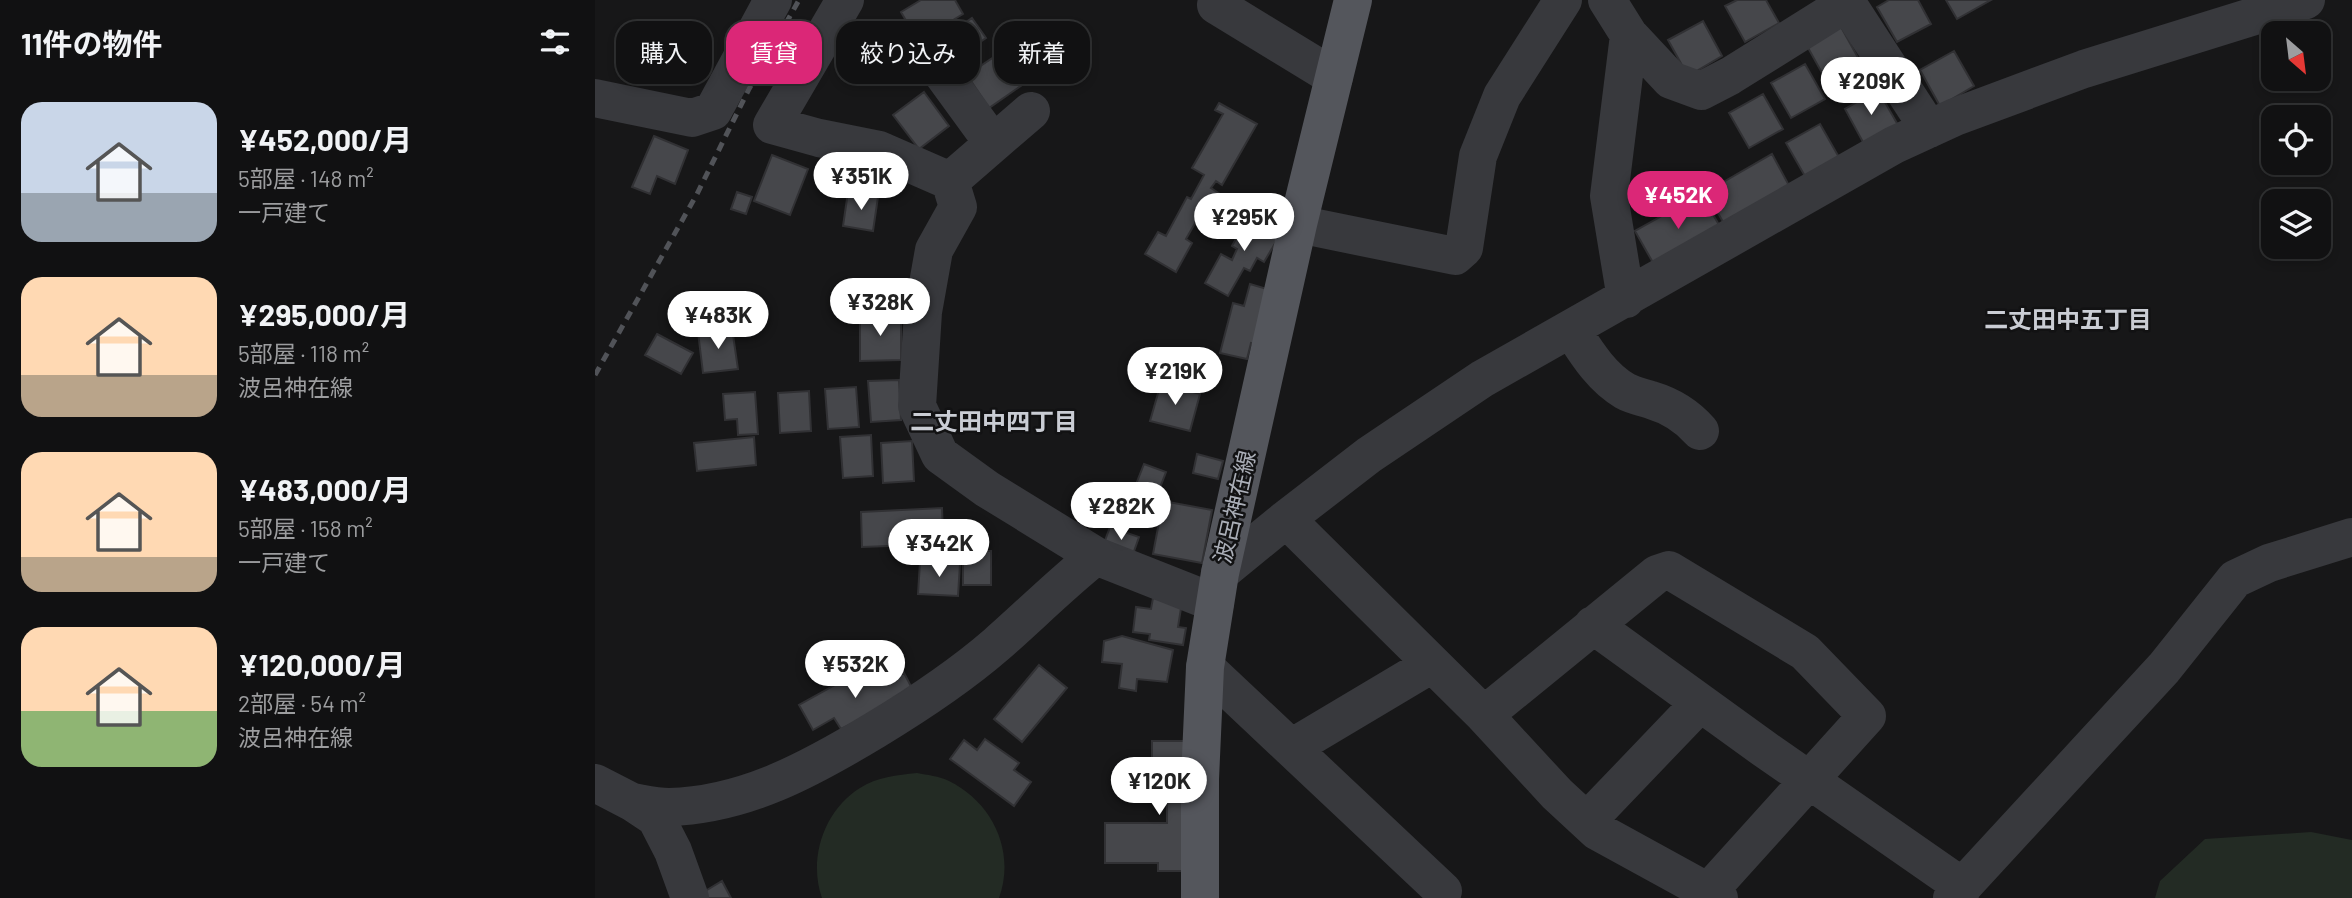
<!DOCTYPE html>
<html lang="ja">
<meta charset="utf-8">
<style>
:root{--surface:#111112;--page:#1e1f20;--text:#f1f3f6;--muted:#9c9d9f;--line:#303132;--accent:#db2777}
body{margin:0;font-family:Barlow,"Noto Sans JP",sans-serif;background:var(--page);color:var(--text);height:100vh;display:flex;flex-direction:column;font-size:26px;white-space:nowrap}
*{box-sizing:border-box;margin:0}
p{font-size:23px;color:var(--muted)}
.icon{flex:none;width:38px;height:38px;fill:none;stroke:currentColor;stroke-width:2;stroke-linecap:round;stroke-linejoin:round}
.map{position:relative;flex:1;overflow:hidden}
.details{display:flex;flex-direction:column;background:var(--surface);width:595px}
.details>*{flex:none}
.guide{position:absolute;left:21px;top:21px;width:665px;height:63px;display:flex;gap:14px}
.needle{width:46px;rotate:152deg}
.controls{position:absolute;left:1666px;top:21px;display:grid;gap:14px}
.controls a{display:grid;place-items:center;width:70px;height:70px;border-radius:14px;background:var(--surface);box-shadow:0 4px 10px #0003,0 0 0 2px var(--line);font-size:35px}
.price{position:absolute;translate:-50% -60px;padding:0 16px;border-radius:24px;background:#fff;color:#222;font-size:23px;line-height:46px;filter:drop-shadow(0 2px 4px #0008)}
.price::after{content:'';position:absolute;left:50%;top:42px;width:21px;height:16px;margin-left:-10px;background:inherit;clip-path:polygon(0 0,100% 0,50% 100%)}
.price.selected{background:var(--accent);color:#fff}
ul{padding:0;list-style:none}
li{display:flex;align-items:center;gap:21px;height:175px;padding:0 21px}
li span{display:grid;place-items:center;flex:none;width:196px;height:140px;border-radius:21px;color:#555}
li>.icon{margin-inline-start:auto}
span .icon{width:84px;height:84px;fill:#fffc;stroke-width:1}
li b{font-size:30px}
h2{display:flex;justify-content:space-between;align-items:center;height:84px;padding:0 21px;font-size:30px}
.tag{padding:0 24px;border-radius:21px;background:var(--surface);box-shadow:0 4px 10px #0003,0 0 0 2px var(--line);font-size:24px;line-height:63px}
.tag.selected{background:var(--accent);color:#fff}
main{display:flex;flex:1;min-height:0}
.map>svg:first-child{display:block}
.green{fill:#232b24}
.building{fill:#46474b;stroke:#313134;stroke-width:2}
.lines{fill:none;stroke-linecap:round;stroke-linejoin:round}
.minor{stroke:#38393d;stroke-width:38}
.major{stroke:#54565c;stroke-width:38}
.rail{stroke:#515358;stroke-width:5;stroke-dasharray:9 7;stroke-linecap:butt}
.labels{text-anchor:middle;stroke-width:5;stroke-linejoin:round;paint-order:stroke}
.street-label{font-size:23px;fill:#aaaeb7;stroke:#121213}
.neighbourhood-label{font-size:24px;font-weight:bold;fill:#cacdd4;stroke:#121213}
</style>
<main>
<section class="details">
<h2>11件の物件<svg class="icon" aria-label="filters" viewBox="0 0 24 24"><path d="M4 7h16M4 17h16"/><circle cx="9" cy="7" r="2"/><circle cx="15" cy="17" r="2"/></svg></h2>
<ul>
<li><span style="background:linear-gradient(#c9d6e8 65%,#9aa5b1 0)"><svg class="icon" aria-label="home" viewBox="0 0 24 24"><path d="M3 11l9-7 9 7M6 9v11h12V9"/></svg></span><div><b>¥452,000/月</b><p>5部屋 · 148 m²</p><p>一戸建て</p></div></li>
<li><span style="background:linear-gradient(#ffd9b3 70%,#b9a48a 0)"><svg class="icon" aria-label="home" viewBox="0 0 24 24"><path d="M3 11l9-7 9 7M6 9v11h12V9"/></svg></span><div><b>¥295,000/月</b><p>5部屋 · 118 m²</p><p>波呂神在線</p></div></li>
<li><span style="background:linear-gradient(#ffd9b3 75%,#b9a48a 0)"><svg class="icon" aria-label="home" viewBox="0 0 24 24"><path d="M3 11l9-7 9 7M6 9v11h12V9"/></svg></span><div><b>¥483,000/月</b><p>5部屋 · 158 m²</p><p>一戸建て</p></div></li>
<li><span style="background:linear-gradient(#ffd9b3 60%,#8fb573 0)"><svg class="icon" aria-label="home" viewBox="0 0 24 24"><path d="M3 11l9-7 9 7M6 9v11h12V9"/></svg></span><div><b>¥120,000/月</b><p>2部屋 · 54 m²</p><p>波呂神在線</p></div></li>
</ul>
</section>
<div class="map">
<svg width="1757" height="898" viewBox="0 0 1757 898">
<rect width="100%" height="100%" fill="#171718"/>
<path class="green" d="M 322,773 C 332,775 344,776 354,781 C 397,802 421,851 404,898 L 227,898 C 213,859 229,810 265,788 C 282,777 302,775 322,773 Z
M 1716,832 L 1757,840 L 1757,898 L 1560,898 L 1565,881 L 1610,839 Z"/>
<path class="building" d="M 326,0 L 360,0 L 368,14 L 323,41 L 306,12 Z
M 1142,0 L 1171,0 L 1184,23 L 1150,42 L 1130,6 Z
M 1294,0 L 1323,0 L 1336,24 L 1302,42 L 1282,7 Z
M 1351,0 L 1396,0 L 1362,19 Z
M 377,18 L 391,38 L 357,61 L 344,41 Z
M 1108,21 L 1127,56 L 1093,76 L 1073,40 Z
M 1246,27 L 1266,63 L 1232,82 L 1212,46 Z
M 408,51 L 430,83 L 394,108 L 372,75 Z
M 1359,51 L 1379,86 L 1345,106 L 1325,70 Z
M 1210,64 L 1230,99 L 1196,118 L 1176,83 Z
M 1283,90 L 1303,125 L 1269,144 L 1250,109 Z
M 329,92 L 354,126 L 324,149 L 298,115 Z
M 1168,94 L 1188,129 L 1154,148 L 1134,113 Z
M 624,103 L 662,124 L 627,185 L 621,181 L 616,188 L 625,194 L 614,212 L 607,211 L 591,239 L 597,243 L 581,272 L 550,254 L 563,232 L 571,236 L 592,197 L 596,199 L 609,175 L 597,168 L 628,114 L 620,110 Z
M 1225,124 L 1245,159 L 1211,178 L 1191,143 Z
M 59,136 L 93,150 L 80,184 L 62,176 L 55,194 L 37,187 Z
M 1177,154 L 1197,191 L 1132,229 L 1111,192 Z
M 177,155 L 213,169 L 195,215 L 159,201 Z
M 142,192 L 157,197 L 151,214 L 136,209 Z
M 253,192 L 283,197 L 278,231 L 248,226 Z
M 1106,194 L 1127,230 L 1061,268 L 1040,231 Z
M 657,210 L 678,221 L 674,229 L 685,235 L 669,262 L 662,258 L 655,271 L 649,268 L 633,296 L 610,283 L 626,254 L 637,260 L 642,249 L 637,246 Z
M 655,284 L 682,292 L 663,345 L 656,343 L 652,359 L 625,353 L 638,303 L 649,306 Z
M 265,315 L 306,315 L 306,360 L 265,361 Z
M 137,328 L 143,369 L 108,373 L 103,332 Z
M 62,334 L 98,353 L 86,374 L 50,355 Z
M 304,380 L 306,420 L 276,422 L 273,381 Z
M 566,383 L 605,394 L 595,431 L 555,421 Z
M 261,387 L 264,427 L 233,429 L 230,389 Z
M 214,391 L 216,431 L 185,433 L 183,393 Z
M 160,392 L 163,434 L 143,435 L 142,419 L 130,420 L 128,394 Z
M 276,435 L 278,476 L 248,478 L 245,437 Z
M 159,437 L 161,465 L 102,471 L 99,443 Z
M 317,441 L 319,481 L 288,483 L 286,443 Z
M 602,454 L 628,461 L 623,479 L 598,473 Z
M 549,464 L 571,472 L 556,511 L 534,502 Z
M 568,501 L 617,510 L 607,563 L 558,554 Z
M 347,508 L 348,532 L 321,533 L 321,545 L 267,547 L 266,512 Z
M 515,527 L 544,537 L 537,557 L 508,546 Z
M 368,551 L 396,551 L 396,585 L 368,585 Z
M 325,562 L 365,564 L 363,596 L 323,594 Z
M 558,598 L 587,602 L 583,627 L 591,628 L 588,645 L 554,640 L 555,634 L 538,632 L 541,607 L 556,609 Z
M 527,636 L 578,650 L 572,682 L 542,679 L 541,691 L 524,688 L 527,664 L 507,662 L 509,641 Z
M 444,665 L 472,688 L 427,742 L 399,719 Z
M 267,670 L 276,685 L 287,678 L 290,684 L 309,673 L 320,694 L 246,729 L 239,718 L 218,730 L 204,705 Z
M 390,739 L 424,763 L 419,770 L 436,782 L 419,806 L 355,759 L 369,740 L 382,750 Z
M 557,741 L 594,741 L 594,871 L 563,871 L 563,863 L 510,863 L 510,823 L 572,823 L 572,791 L 557,791 Z
M 127,881 L 136,898 L 110,898 L 107,893 Z"/>
<g class="lines">
<path class="minor" d="M 250,0 L 177,125 L 224,138 L 284,150 L 355,181 L 363,207 L 339,250 L 328,312 L 322,406 L 345,455 L 392,489 L 501,556 L 620,603
M 1012,0 L 1034,35 L 1014,196 L 1031,299
M 621,5 L 739,77
M 1034,35 L 1076,80 L 1106,91 L 1135,76 L 1252,3 L 1334,129
M 331,51 L 398,143
M 0,98 L 97,118 L 118,111 L 178,0
M 355,181 L 436,111
M 703,224 L 860,256 L 869,248 L 883,156 L 907,96 L 968,0
M 976,329 C 991,352 1006,377 1030,391 C 1037,395 1047,397 1056,400 C 1076,406 1092,416 1105,431
M 691,519 L 889,715 L 962,794 L 1002,831 L 1124,898
M 625,573 L 691,519 L 774,455 L 887,379 L 1299,145 L 1360,117 L 1489,69 L 1711,0
M 998,625 L 1168,748 L 1368,887
M 610,667 L 848,891
M 889,715 L 1062,574 L 1074,570 L 1210,652 L 1272,716 L 1114,891
M 696,748 L 837,664
M 0,783 L 37,802 L 61,818 L 78,851 L 95,898
M 37,802 C 49,804 62,807 74,807 C 151,805 217,768 280,730 C 323,704 364,677 402,644 C 435,615 466,584 501,556
M 992,821 L 1105,703
M 1357,898 L 1569,668 L 1640,579 L 1674,563 L 1757,537"/>
<path class="major" d="M 605,898 L 605,779 L 610,667 L 625,573 L 703,224 L 758,0"/>
<path class="rail" d="M 0,375 L 102,194 L 154,89 L 204,0"/>
</g>
<g class="labels">
<g class="street-label">
<text transform="translate(640 507) rotate(-77)" y="8">波呂神在線</text>
</g>
<g class="neighbourhood-label">
<text x="1473" y="328">二丈田中五丁目</text>
<text x="399" y="430">二丈田中四丁目</text>
</g>
</g>
</svg>
<div class="controls">
<a><svg class="needle" viewBox="-14 -14 28 28"><path d="M0-13l5 13h-10z" fill="#e53935"/><path d="M0 13l5-13h-10z" fill="#9c9d9f"/></svg></a>
<a><svg class="icon" aria-label="locate" viewBox="0 0 24 24"><circle cx="12" cy="12" r="6"/><path d="M12 2v4M12 18v4M2 12h4M18 12h4"/></svg></a>
<a><svg class="icon" aria-label="layers" viewBox="0 0 24 24"><path d="M12 4l9 5-9 5-9-5zM3 14l9 5 9-5"/></svg></a>
</div>
<b class="price" style="left:1276px;top:117px">¥209K</b>
<b class="price" style="left:266px;top:212px">¥351K</b>
<b class="price selected" style="left:1083px;top:231px">¥452K</b>
<b class="price" style="left:649px;top:253px">¥295K</b>
<b class="price" style="left:285px;top:338px">¥328K</b>
<b class="price" style="left:123px;top:351px">¥483K</b>
<b class="price" style="left:580px;top:407px">¥219K</b>
<b class="price" style="left:526px;top:542px">¥282K</b>
<b class="price" style="left:344px;top:579px">¥342K</b>
<b class="price" style="left:260px;top:700px">¥532K</b>
<b class="price" style="left:564px;top:817px">¥120K</b>
<div class="guide">
<a class="tag">購入</a>
<a class="tag selected">賃貸</a>
<a class="tag">絞り込み</a>
<a class="tag">新着</a>
</div>
</div>
</main>
